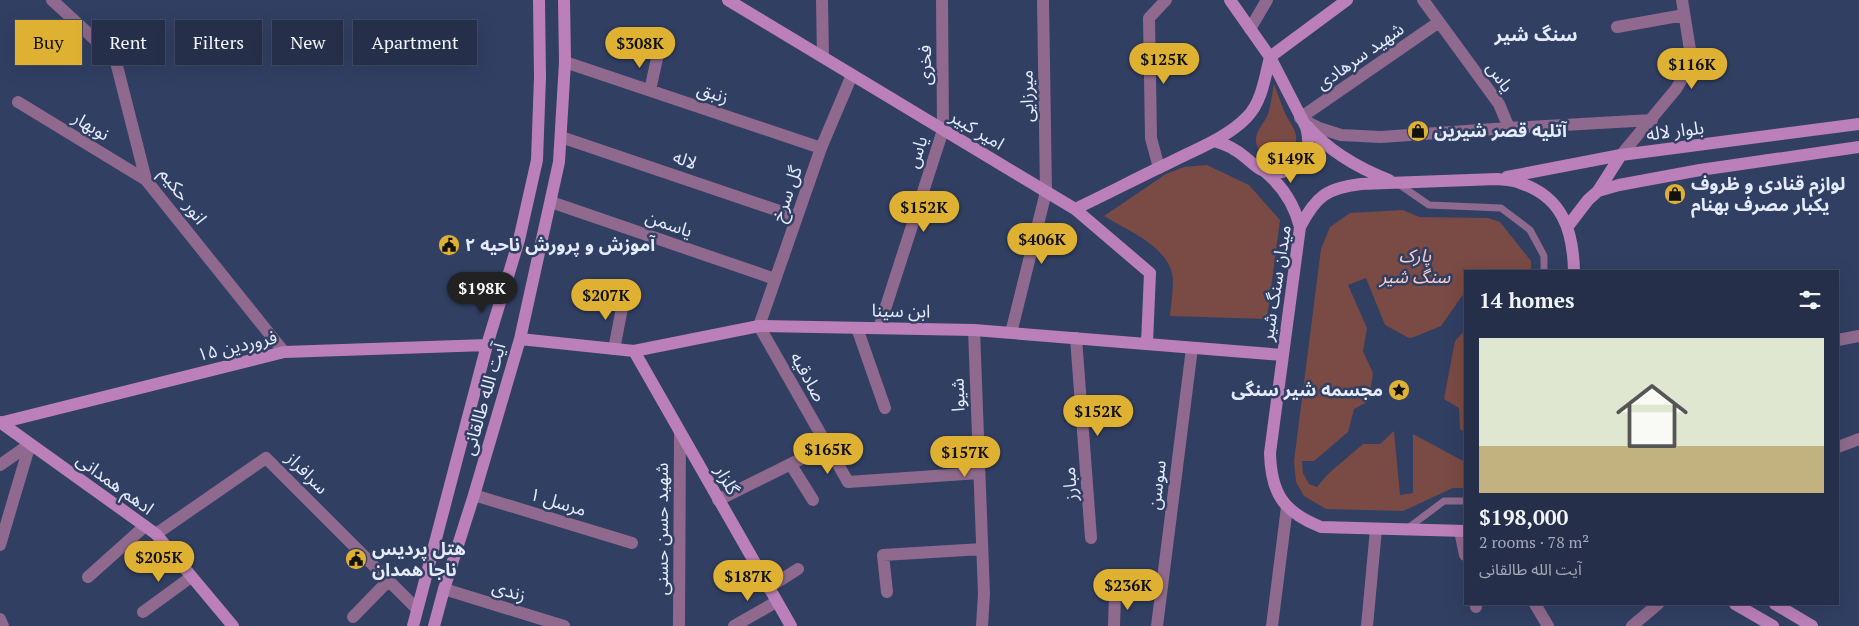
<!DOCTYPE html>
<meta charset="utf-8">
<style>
:root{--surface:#252f4a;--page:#2d3751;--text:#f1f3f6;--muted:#a3a9b5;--line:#424a62;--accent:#dfb133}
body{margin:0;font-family:"PT Serif","Noto Sans Arabic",serif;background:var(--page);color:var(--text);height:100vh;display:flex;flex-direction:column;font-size:19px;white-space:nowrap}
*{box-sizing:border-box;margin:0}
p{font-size:16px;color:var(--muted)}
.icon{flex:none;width:28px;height:28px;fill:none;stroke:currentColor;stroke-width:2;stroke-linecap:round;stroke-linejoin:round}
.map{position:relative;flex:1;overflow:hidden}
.drawer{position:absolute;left:1464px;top:270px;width:375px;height:335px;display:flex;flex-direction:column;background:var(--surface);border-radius:0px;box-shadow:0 5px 20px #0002,0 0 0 1px var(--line)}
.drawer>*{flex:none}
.guide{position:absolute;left:15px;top:20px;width:475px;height:45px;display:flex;gap:10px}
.price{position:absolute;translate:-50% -42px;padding:0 11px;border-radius:18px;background:var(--accent);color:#111;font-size:16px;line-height:32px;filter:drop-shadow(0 1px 2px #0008)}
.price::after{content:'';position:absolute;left:50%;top:30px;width:15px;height:11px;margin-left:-8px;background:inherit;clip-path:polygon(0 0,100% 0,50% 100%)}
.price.active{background:#222;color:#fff}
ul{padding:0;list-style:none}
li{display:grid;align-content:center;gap:10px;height:265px;padding:0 15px}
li+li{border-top:1px solid var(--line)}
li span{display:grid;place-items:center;height:155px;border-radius:0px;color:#555}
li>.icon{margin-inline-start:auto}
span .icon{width:90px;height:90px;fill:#fffc;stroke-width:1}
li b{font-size:21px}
h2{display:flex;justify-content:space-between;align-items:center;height:60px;padding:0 15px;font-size:21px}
.tag{padding:0 18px;border-radius:0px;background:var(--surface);box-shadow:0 5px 20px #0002,0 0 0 1px var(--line);font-size:18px;line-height:45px}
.tag.active{background:var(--accent);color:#111}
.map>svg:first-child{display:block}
.green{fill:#7a4a44}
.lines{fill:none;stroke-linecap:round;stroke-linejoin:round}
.lane{stroke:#8f6a8e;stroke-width:7}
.street{stroke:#8f6a8e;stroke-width:12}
.secondary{stroke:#bb80b9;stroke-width:12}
.labels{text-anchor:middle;stroke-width:5;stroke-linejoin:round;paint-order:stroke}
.street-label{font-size:18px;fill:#e4ebfd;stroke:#313f63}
.poi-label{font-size:18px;font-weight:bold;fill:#e4ebfd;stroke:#313f63;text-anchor:start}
.park-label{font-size:18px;font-style:italic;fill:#f9cec8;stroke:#313f63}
.neighbourhood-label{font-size:19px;font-weight:bold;fill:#e4ebfd;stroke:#313f63}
</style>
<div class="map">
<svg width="1859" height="626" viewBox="0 0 1859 626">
<rect width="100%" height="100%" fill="#313f63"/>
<path class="green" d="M 1274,84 C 1278,94 1281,104 1285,113 C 1289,122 1298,131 1296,141 C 1294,164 1260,164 1256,142 C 1255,131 1264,124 1268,114 C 1271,105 1272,94 1274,84 Z
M 1207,165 L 1249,185 L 1280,220 L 1267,319 L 1170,316 C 1171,304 1173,292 1173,280 C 1171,247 1128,231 1104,216 L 1166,174 L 1184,167 Z
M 1403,210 L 1419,217 L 1488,218 L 1500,222 L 1531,261 L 1531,271 L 1465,271 L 1465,292 L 1441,326 L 1414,337 L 1409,338 L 1385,325 L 1366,278 L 1348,285 L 1367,328 L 1363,351 L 1373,373 L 1369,401 L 1354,409 L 1348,432 L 1314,461 L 1302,461 L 1303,473 L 1309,484 L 1317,487 L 1328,474 L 1363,444 L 1380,444 L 1394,431 L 1400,495 L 1413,493 L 1413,434 L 1465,462 L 1465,488 L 1453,488 L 1403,511 L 1326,509 L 1304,496 L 1296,482 L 1294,461 L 1321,249 L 1330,227 L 1350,213 Z
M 1465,330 L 1465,432 L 1460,429 L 1459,408 L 1444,399 L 1455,341 Z"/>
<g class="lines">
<path class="lane" d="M 1397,183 L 1429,205 L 1501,208 L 1530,230 L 1544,256 L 1544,271
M 1408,528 L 1444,501 L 1465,501"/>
<path class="street" d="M 52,0 L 115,58 L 146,180 L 284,352
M 822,0 L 823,57
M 1423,0 L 1499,104 L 1509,128
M 1439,22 L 1300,118 L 1319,128 L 1341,135 L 1381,137 L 1509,128 L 1652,120
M 1617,27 L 1684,15
M 1250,29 L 1267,0
M 565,62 L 821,148
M 852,75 L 821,148 L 759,326 L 848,482 L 979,473
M 650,90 L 658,54
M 18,102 L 146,180
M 561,137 L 797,217
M 1621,155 L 1676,89 L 1692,62 L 1682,0
M 1159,168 L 1151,138 L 1149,18 L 1166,0
M 551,202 L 775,279
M 857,328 L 885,408
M 879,328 L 943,130 L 942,0
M 974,330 L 984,594 L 982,626
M 1011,333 L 1046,192 L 1043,0
M 1076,338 L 1091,538
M 1838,340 L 1859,336
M 614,349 L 624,298
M 1838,447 L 1859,439
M 0,465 L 30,444
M 791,465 L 813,500
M 474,495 L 632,543
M 718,500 L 827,446
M 1460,531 L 1465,555
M 156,534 L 266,458 L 417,609
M 0,545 L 30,444
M 88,577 L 145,526
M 768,588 L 798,569
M 444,589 L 564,626
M 887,592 L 883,555 L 982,549
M 1476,604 L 1476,607
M 1535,604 L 1548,626
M 143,612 L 191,577
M 353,617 L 389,580
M 0,619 L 3,626
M 679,626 L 680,433
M 734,626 L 776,602
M 1114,626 L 1115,595
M 1157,626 L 1192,348
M 1272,626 L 1287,507
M 1367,626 L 1376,529
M 1632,626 L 1658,604"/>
<path class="secondary" d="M 728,0 L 1075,209 C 1107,194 1139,177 1171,162 C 1196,149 1227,138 1247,117 C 1262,102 1265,77 1270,57
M 1270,57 L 1347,0
M 1307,126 C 1329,151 1358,168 1389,180
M 1214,141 C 1221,143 1228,145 1235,150 C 1244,155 1251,163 1260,169 C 1274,177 1292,172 1302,160 C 1310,149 1309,138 1306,127 L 1270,57 L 1230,0
M 1263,170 C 1282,185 1294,203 1300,227
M 1507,177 L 1621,155 L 1859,124
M 1598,191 L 1621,155
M 1075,209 L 1150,273 L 1147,343
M 1568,226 L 1588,200 L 1598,191 L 1619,185 L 1700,170 L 1859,147
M 520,339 L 634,351 L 759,326 L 974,330 L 1283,355
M 634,351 L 791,626
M 0,422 L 156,534 L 233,626
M 0,423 L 284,352 L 487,345
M 1465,531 L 1321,527 C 1283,512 1271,493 1270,453 L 1300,227 C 1316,196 1327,188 1361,184 L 1497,179 C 1505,180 1513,180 1520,183 C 1563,197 1573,231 1574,271
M 1735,604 L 1773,626
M 1775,604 L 1812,626
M 413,626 L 487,345 L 519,240 L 537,160 L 540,77 L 539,0
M 434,626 L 444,589 L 474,495 L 520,339 L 559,162 L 565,62 L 564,0"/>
</g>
<defs>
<g id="shop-disc" transform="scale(1.125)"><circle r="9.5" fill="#dfb133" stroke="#313f63"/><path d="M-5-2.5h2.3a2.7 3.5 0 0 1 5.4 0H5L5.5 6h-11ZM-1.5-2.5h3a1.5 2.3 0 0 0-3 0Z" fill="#111"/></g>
<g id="civic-disc" transform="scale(1.125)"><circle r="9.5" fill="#dfb133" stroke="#313f63"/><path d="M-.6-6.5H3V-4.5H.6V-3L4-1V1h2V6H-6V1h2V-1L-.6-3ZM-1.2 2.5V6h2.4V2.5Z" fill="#111"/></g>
<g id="sight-disc" transform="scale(1.125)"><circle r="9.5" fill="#dfb133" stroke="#313f63"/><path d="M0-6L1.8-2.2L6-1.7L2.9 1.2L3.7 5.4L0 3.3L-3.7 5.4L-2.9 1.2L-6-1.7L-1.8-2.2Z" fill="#111"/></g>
</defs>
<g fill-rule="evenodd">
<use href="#shop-disc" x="1418" y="131"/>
<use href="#shop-disc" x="1675" y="194"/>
<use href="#civic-disc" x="449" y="245"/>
<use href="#sight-disc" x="1399" y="390"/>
<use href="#civic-disc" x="356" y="559"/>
</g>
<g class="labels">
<g class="street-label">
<text transform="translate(1360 56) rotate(-35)" y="6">شهید سرهادی</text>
<text transform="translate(925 65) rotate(-90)" y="6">فخری</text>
<text transform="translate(1500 77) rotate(55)" y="6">یاس</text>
<text transform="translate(713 93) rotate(19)" y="6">زنبق</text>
<text transform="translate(1027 96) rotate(-91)" y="6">میرزایی</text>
<text transform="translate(91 126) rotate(31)" y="6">نوبهار</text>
<text transform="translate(977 130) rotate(31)" y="6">امیر کبیر</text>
<text transform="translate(1675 131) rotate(-7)" y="6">بلوار لاله</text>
<text transform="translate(917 152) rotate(-72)" y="6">یاس</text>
<text transform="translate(685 160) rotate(19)" y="6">لاله</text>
<text transform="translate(787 194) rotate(-71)" y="6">گل سرخ</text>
<text transform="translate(183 196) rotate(53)" y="6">انور حکیم</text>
<text transform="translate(669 224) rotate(19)" y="6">یاسمن</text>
<text transform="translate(1276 283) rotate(-81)" y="6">میدان سنگ شیر</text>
<text transform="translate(901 311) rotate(1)" y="6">ابن سینا</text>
<text transform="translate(237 346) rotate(-13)" y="6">۱۵ فروردین</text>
<text transform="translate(808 377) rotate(61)" y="6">صادقیه</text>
<text transform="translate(958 395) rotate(-92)" y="6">شیوا</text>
<text transform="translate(484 399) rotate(-74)" y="6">آیت الله طالقانی</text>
<text transform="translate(307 473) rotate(45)" y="6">سرافراز</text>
<text transform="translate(727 480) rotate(61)" y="6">گلزار</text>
<text transform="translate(115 484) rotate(36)" y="6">ادهم همدانی</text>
<text transform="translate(1070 484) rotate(-94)" y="6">مبارز</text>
<text transform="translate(1157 485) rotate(-83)" y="6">سوسن</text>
<text transform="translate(558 502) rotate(17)" y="6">مرسل ۱</text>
<text transform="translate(662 529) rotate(-90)" y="6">شهید حسن حسنی</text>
<text transform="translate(509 591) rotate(17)" y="6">زندی</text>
</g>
<g class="poi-label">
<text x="1434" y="137">آتلیه قصر شیرین</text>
<text x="1691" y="190">لوازم قنادی و ظروف<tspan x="1691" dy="21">یکبار مصرف بهنام</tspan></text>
<text x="465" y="251">آموزش و پرورش ناحیه ۲</text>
<text x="1383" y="396" text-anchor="end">مجسمه شیر سنگی</text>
<text x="372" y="555">هتل پردیس<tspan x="372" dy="21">ناجا همدان</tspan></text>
</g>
<g class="park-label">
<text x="1415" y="262">پارک<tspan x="1415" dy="21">سنگ شیر</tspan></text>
</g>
<g class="neighbourhood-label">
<text x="1536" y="41">سنگ شیر</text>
</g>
</g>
</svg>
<b class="price" style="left:640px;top:69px">$308K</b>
<b class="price" style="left:1164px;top:85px">$125K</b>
<b class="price" style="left:1692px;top:90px">$116K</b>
<b class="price" style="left:1291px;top:184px">$149K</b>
<b class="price" style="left:924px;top:233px">$152K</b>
<b class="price" style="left:1042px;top:265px">$406K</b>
<b class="price active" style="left:482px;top:314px">$198K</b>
<b class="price" style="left:606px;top:321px">$207K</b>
<b class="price" style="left:1098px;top:437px">$152K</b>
<b class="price" style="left:828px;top:475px">$165K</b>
<b class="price" style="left:965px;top:478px">$157K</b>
<b class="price" style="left:159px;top:583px">$205K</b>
<b class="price" style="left:748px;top:602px">$187K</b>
<b class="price" style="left:1128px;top:611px">$236K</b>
<div class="guide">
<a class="tag active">Buy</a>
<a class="tag">Rent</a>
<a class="tag">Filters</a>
<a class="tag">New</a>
<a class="tag">Apartment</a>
</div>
<section class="drawer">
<h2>14 homes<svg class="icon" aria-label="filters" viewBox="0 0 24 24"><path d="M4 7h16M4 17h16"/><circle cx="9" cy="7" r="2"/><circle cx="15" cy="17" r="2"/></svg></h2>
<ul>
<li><span style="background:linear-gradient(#dfe7d0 70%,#c2b280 0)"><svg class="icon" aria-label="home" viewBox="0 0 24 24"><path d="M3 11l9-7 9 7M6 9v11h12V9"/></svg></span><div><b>$198,000</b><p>2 rooms · 78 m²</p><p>آیت الله طالقانی</p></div></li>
</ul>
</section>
</div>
